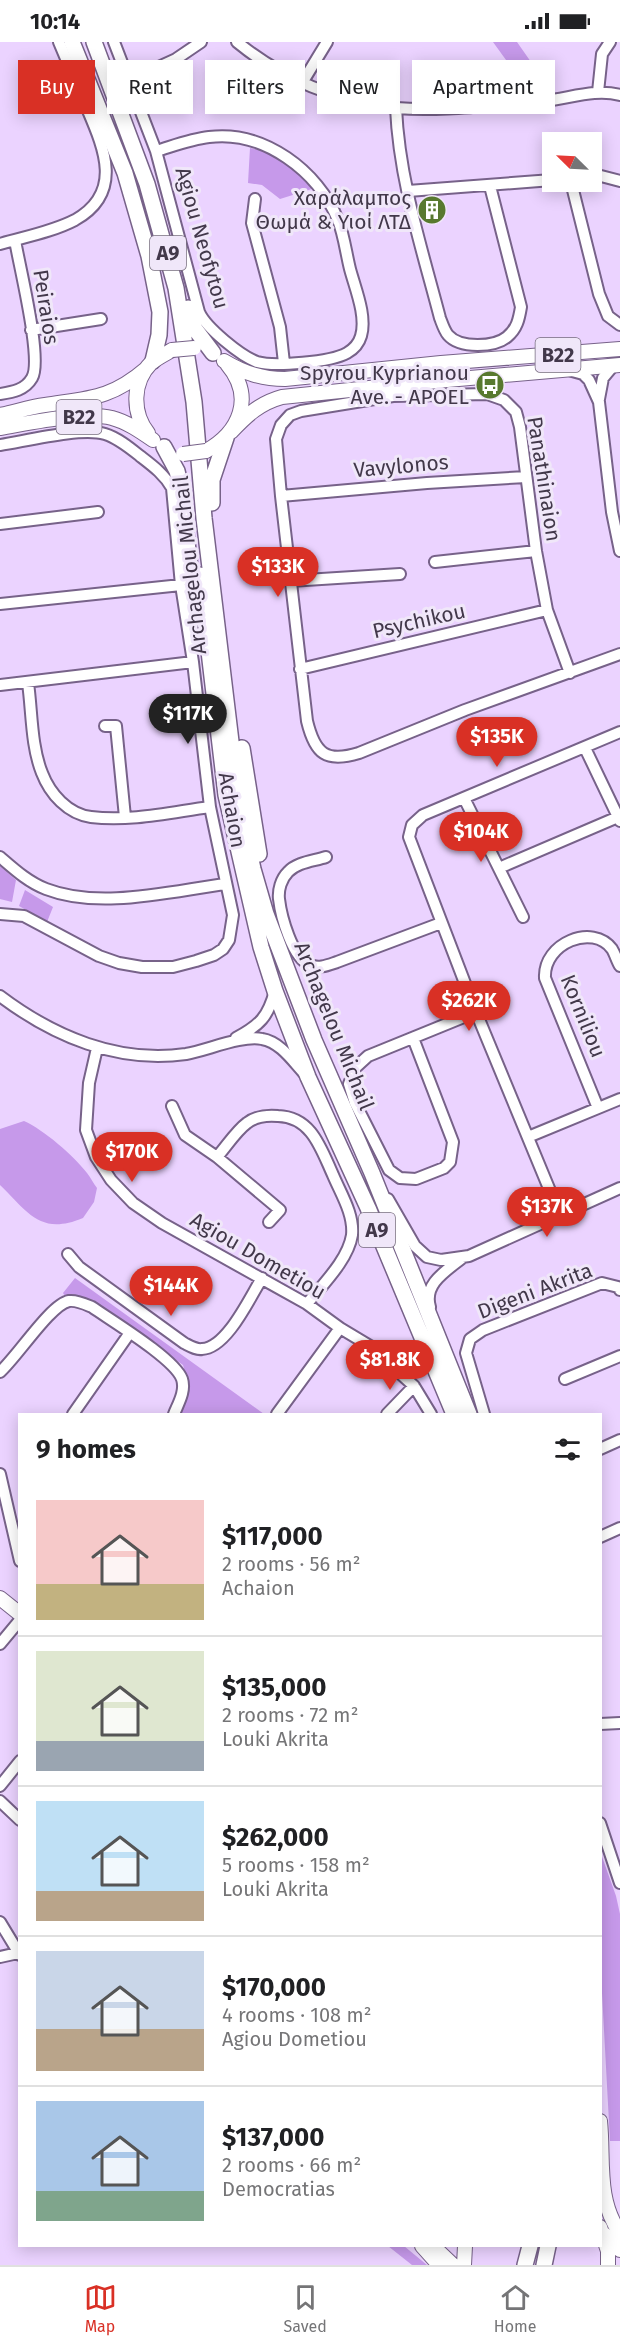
<!DOCTYPE html>
<meta charset="utf-8">
<style>
:root{--surface:#fff;--page:#f6f6f6;--text:#202124;--muted:#757577;--line:#e0e0e0;--accent:#d93025}
body{margin:0;font-family:"Fira Sans",sans-serif;background:var(--page);color:var(--text);height:100vh;display:flex;flex-direction:column;font-size:22px;white-space:nowrap}
*{box-sizing:border-box;margin:0}
p{font-size:20px;color:var(--muted)}
.icon{flex:none;width:33px;height:33px;fill:none;stroke:currentColor;stroke-width:2;stroke-linecap:round;stroke-linejoin:round}
.map{position:relative;flex:1;overflow:hidden}
.panel{position:absolute;left:18px;top:1371px;width:584px;height:834px;display:flex;flex-direction:column;background:var(--surface);border-radius:0px;box-shadow:0 3px 15px #0003}
.panel>*{flex:none}
.banner{position:absolute;left:18px;top:18px;width:585px;height:54px;display:flex;gap:12px}
.needle{width:39px;rotate:294deg}
.buttons{position:absolute;left:542px;top:90px;display:grid;gap:12px}
.buttons a{display:grid;place-items:center;width:60px;height:60px;border-radius:0px;background:var(--surface);box-shadow:0 3px 15px #0003;font-size:30px}
.price{position:absolute;translate:-50% -51px;padding:0 14px;border-radius:21px;background:var(--accent);color:#fff;font-size:20px;line-height:39px;filter:drop-shadow(0 2px 3px #0008)}
.price::after{content:'';position:absolute;left:50%;top:36px;width:18px;height:14px;margin-left:-9px;background:inherit;clip-path:polygon(0 0,100% 0,50% 100%)}
.price.on{background:#222;color:#fff}
ul{padding:0;list-style:none}
li{display:flex;align-items:center;gap:18px;height:150px;padding:0 18px}
li+li{border-top:2px solid var(--line)}
li span{display:grid;place-items:center;flex:none;width:168px;height:120px;border-radius:0px;color:#555}
li>.icon{margin-inline-start:auto}
span .icon{width:72px;height:72px;fill:#fffc;stroke-width:1}
li b{font-size:26px}
h2{display:flex;justify-content:space-between;align-items:center;height:72px;padding:0 18px;font-size:26px}
.chip{padding:0 21px;border-radius:0px;background:var(--surface);box-shadow:0 3px 15px #0003;font-size:21px;line-height:54px}
.chip.on{background:var(--accent);color:#fff}
.status{display:flex;justify-content:space-between;align-items:center;height:42px;padding:0 30px;background:var(--surface);direction:ltr}
.status svg{height:16px;fill:currentColor}
.tabs{display:flex;justify-content:space-around;align-items:center;height:84px;border-top:2px solid var(--line);background:var(--surface);font-size:16px;color:var(--muted)}
.tabs a{display:grid;justify-items:center;gap:3px}
.tabs .on{color:var(--accent)}
.map>svg:first-child{display:block}
.green{fill:#c699ea}
.lines{fill:none;stroke-linecap:round;stroke-linejoin:round}
.minor-casing{stroke:#776289;stroke-width:14}
.major-casing{stroke:#776289;stroke-width:16}
.highway-casing{stroke:#776289;stroke-width:18}
.minor{stroke:#fff;stroke-width:10}
.major{stroke:#fff;stroke-width:14}
.highway{stroke:#fff;stroke-width:15}
.major-bridge-casing{stroke:#776289;stroke-width:16;stroke-linecap:butt}
.major-bridge{stroke:#fff;stroke-width:14}
.labels{text-anchor:middle;stroke-width:6;stroke-linejoin:round;paint-order:stroke}
.shield{fill:#f0e7f9;stroke:#766c7e;stroke-width:1.5}
.shield-label{font-size:20px;font-weight:bold;fill:#42384a}
.poi-label{font-size:21px;fill:#42384a;stroke:#f0e7f9;text-anchor:end}
.street-label{font-size:21px;fill:#42384a;stroke:#f0e7f9}
</style>
<div class="status"><b>10:14</b><svg viewBox="0 0 49 12"><path d="M0 12V9h3v3zM5 12V6h3v6zM10 12V3h3v9zM15 12V0h3v12zM26 1h20v11H26zM47 4h2v5h-2z"/></svg></div>
<div class="map">
<svg width="620" height="2223" viewBox="0 0 620 2223">
<rect width="100%" height="100%" fill="#ebd3ff"/>
<path class="green" d="M 493,0 L 517,0 L 552,50 L 532,54 Z
M 250,106 C 281,112 295,123 315,146 L 280,157 L 262,143 L 248,141 Z
M 0,824 L 16,838 L 12,860 L 0,857 Z
M 25,848 L 53,865 L 47,880 L 19,864 Z
M 24,1079 C 44,1088 73,1113 87,1131 C 91,1136 93,1141 97,1146 L 94,1160 L 83,1176 C 40,1194 28,1170 0,1143 L 0,1087 Z
M 75,1236 L 264,1372 L 180,1372 C 188,1354 189,1342 183,1323 L 94,1261 L 66,1256 L 63,1251 Z
M 600,1809 L 616,1854 L 620,1872 L 620,2099 L 610,2099 L 600,1914 Z
M 388,2204 L 404,2204 L 427,2223 L 412,2223 Z"/>
<g class="lines">
<g class="minor-casing">
<path id="minor" d="M 114,0 L 156,109 L 199,270 C 206,286 241,314 257,320 C 275,325 331,320 347,311 C 354,307 359,301 361,294 C 367,274 355,246 350,227 C 346,211 344,193 338,178 C 318,129 264,88 209,95 C 191,97 173,104 156,109
M 237,0 C 282,37 338,60 396,66 C 444,70 495,62 543,59 C 568,57 595,46 620,53
M 130,38 L 176,17 L 201,0
M 302,41 L 327,0
M 598,50 L 602,12 L 610,0
M 396,66 C 399,137 422,207 440,276 C 442,281 444,288 448,293 C 460,307 495,305 507,295 C 517,287 519,277 521,265 L 490,144
M 591,135 L 601,134 L 620,139
M 571,140 L 599,252 L 608,274 L 620,283
M 408,149 L 552,138
M 255,157 L 252,181 L 280,285 L 284,321
M 0,202 C 24,195 52,190 75,178 C 125,150 103,104 86,64 C 77,43 68,21 59,0
M 31,288 L 101,277
M 572,329 L 583,332 L 589,338 L 599,360 L 612,470 L 620,509
M 0,352 C 13,350 25,348 32,336 C 43,318 19,223 15,198
M 599,357 L 603,336 L 613,324
M 0,403 C 26,399 81,385 105,392 C 118,396 130,406 140,414 C 153,424 164,432 172,446 L 181,543 L 193,620 L 210,765 L 233,873 L 229,898 L 223,907 L 214,913 L 196,919 L 173,925 L 142,925 L 119,921 L 99,914 L 24,874 L 0,872
M 281,454 L 427,441 L 526,435
M 0,482 L 98,470
M 435,520 L 536,509
M 290,539 L 400,532
M 0,562 L 181,543
M 300,627 L 547,568
M 570,631 L 547,568 L 536,509 L 520,385 L 516,370 L 504,358 L 487,352 L 393,354 L 301,369 L 290,373 L 281,383 L 276,397 L 281,454 L 307,679 C 315,712 326,721 359,711 L 465,668 L 620,612
M 28,641 C 32,669 31,704 42,731 C 50,752 68,772 91,775 C 130,780 172,770 210,765
M 0,643 L 193,620
M 105,684 L 116,684 L 125,775
M 585,706 L 620,779
M 464,756 L 523,875
M 0,815 C 14,827 28,840 46,847 C 100,868 171,849 226,842
M 326,815 C 314,819 297,820 288,830 C 281,837 278,848 279,857 C 281,874 292,916 310,923 C 319,927 328,923 337,920 L 441,881
M 499,826 L 618,775
M 0,954 C 53,994 118,1022 186,1012 C 208,1008 242,993 262,997 C 280,1000 292,1018 304,1031
M 236,996 C 260,983 268,975 275,949
M 413,996 L 453,1100 L 450,1120 L 444,1126 L 416,1137 L 400,1136 L 389,1128 L 355,1061 L 349,1042 L 356,1025 L 368,1014 L 476,970
M 97,1006 L 89,1041 L 86,1088 L 96,1115 L 111,1138 L 133,1161 L 162,1181 L 307,1262 L 340,1286 L 370,1304 L 414,1344 L 431,1372
M 172,1064 L 185,1093 L 217,1115 L 280,1168 L 269,1180
M 598,1066 L 545,936 C 543,901 593,881 612,907 C 615,912 617,919 620,924
M 528,1095 L 620,1057
M 217,1115 C 226,1105 236,1089 247,1081 C 256,1074 267,1073 278,1074 C 312,1075 321,1107 333,1133 C 341,1152 354,1172 352,1193 C 348,1218 323,1242 307,1262
M 388,1157 L 415,1204 L 427,1215 L 441,1218 L 469,1214 L 620,1146
M 560,1173 L 476,970 L 409,795 L 412,783 L 423,773 L 620,690
M 68,1212 L 79,1225 L 184,1301 C 190,1304 196,1308 202,1307 C 227,1306 250,1255 262,1236
M 430,1265 C 423,1242 446,1229 462,1216
M 0,1330 C 17,1315 51,1262 69,1259 C 77,1258 85,1262 92,1265 C 112,1279 175,1317 182,1337 C 186,1349 178,1362 174,1372
M 565,1337 L 620,1314
M 73,1372 L 129,1292
M 277,1372 L 340,1286
M 387,1372 L 414,1344
M 484,1372 L 466,1311 L 470,1297 L 483,1288 L 602,1241 L 618,1245 L 620,1248
M 600,1407 L 620,1398
M 0,1432 L 20,1519
M 600,1495 L 620,1486
M 0,1602 L 20,1578
M 600,1682 L 620,1681
M 0,1744 L 20,1719
M 0,1759 L 20,1778
M 600,1781 L 620,1841
M 0,1880 L 20,1913
M 0,1915 L 18,1911"/>
</g>
<g class="major-casing">
<path id="major" d="M 224,319 C 244,331 262,337 285,337 L 441,321 L 620,307
M 0,373 C 15,370 30,365 45,363 C 90,356 111,357 147,326
M 0,386 C 30,381 83,369 112,376 C 127,380 140,389 153,398
M 231,390 C 247,373 260,361 282,355 L 447,338 L 620,323
M 148,391 C 132,371 132,340 151,321 C 157,316 165,312 172,308
M 206,409 C 240,390 255,355 227,322
M 0,1556 L 20,1572
M 600,2079 C 604,2117 596,2157 620,2191
M 600,2185 L 608,2209 L 608,2223
M 604,2192 L 620,2208
M 422,2204 L 439,2223
M 433,2204 L 453,2223
M 464,2223 L 465,2204"/>
</g>
<g class="highway-casing">
<path id="highway" d="M 72,0 L 125,131 L 149,214 L 160,270 L 159,293 L 153,319
M 94,0 L 147,142 L 176,246 L 194,360 L 204,476 L 232,708 L 243,782 L 253,827 L 266,872 L 314,998 L 372,1131 L 469,1372
M 188,266 L 195,287 L 213,311
M 164,405 L 177,429 L 180,441 L 193,550
M 212,461 L 212,438 L 226,396
M 200,533 L 226,753 L 261,905 L 275,949 L 308,1035 L 368,1166 L 454,1372
M 242,706 L 259,812
M 525,2223 L 530,2204
M 544,2223 L 548,2204"/>
</g>
<use href="#minor" class="minor"/>
<use href="#major" class="major"/>
<use href="#highway" class="highway"/>
<g class="major-bridge-casing">
<path id="major-bridge" d="M 172,308 L 194,306
M 183,412 L 206,409"/>
</g>
<use href="#major-bridge" class="major-bridge"/>
</g>
<defs>
<g id="building-disc" transform="scale(1.5)"><circle r="9.5" fill="#58792f" stroke="#f0e7f9"/><path d="M-4-6H4V6H1V3H-1V6H-4ZM-2.5-4.3h1.7v1.8h-1.7ZM.8-4.3h1.7v1.8H.8ZM-2.5-1h1.7V.8h-1.7ZM.8-1h1.7V.8H.8Z" fill="#fff"/></g>
<g id="bus-disc" transform="scale(1.5)"><circle r="9.5" fill="#58792f" stroke="#f0e7f9"/><path d="M-5-6H5V4H4V6H2V4H-2V6H-4V4H-5ZM-3.5-4V0h7V-4ZM-3.5 1.2v1.5H-2V1.2ZM2 1.2v1.5H3.5V1.2Z" fill="#fff"/></g>
</defs>
<g fill-rule="evenodd">
<use href="#building-disc" x="432" y="168"/>
<use href="#bus-disc" x="490" y="343"/>
</g>
<g class="labels">
<g class="shield">
<rect x="150" y="194" width="36" height="34" rx="4.5"/>
<rect x="535.5" y="296" width="45" height="34" rx="4.5"/>
<rect x="56.5" y="358" width="45" height="34" rx="4.5"/>
<rect x="359" y="1171" width="36" height="34" rx="4.5"/>
</g>
<g class="shield-label">
<text x="168" y="218">A9</text>
<text x="558" y="320">B22</text>
<text x="79" y="382">B22</text>
<text x="377" y="1195">A9</text>
</g>
<g class="poi-label">
<text x="411" y="163">Χαράλαμπος<tspan x="411" dy="24">Θωμά &amp; Υιοί ΛΤΔ</tspan></text>
<text x="469" y="338">Spyrou Kyprianou<tspan x="469" dy="24">Ave. - APOEL</tspan></text>
</g>
<g class="street-label">
<text transform="translate(202 196) rotate(74)" y="7">Agiou Neofytou</text>
<text transform="translate(46 265) rotate(81)" y="7">Peiraios</text>
<text transform="translate(401 424) rotate(-5)" y="7">Vavylonos</text>
<text transform="translate(544 437) rotate(81)" y="7">Panathinaion</text>
<text transform="translate(190 523) rotate(-96)" y="7">Archagelou Michail</text>
<text transform="translate(419 579) rotate(-13)" y="7">Psychikou</text>
<text transform="translate(232 768) rotate(80)" y="7">Achaion</text>
<text transform="translate(583 974) rotate(68)" y="7">Korniliou</text>
<text transform="translate(334 984) rotate(68)" y="7">Archagelou Michail</text>
<text transform="translate(258 1214) rotate(30)" y="7">Agiou Dometiou</text>
<text transform="translate(535 1249) rotate(-21)" y="7">Digeni Akrita</text>
</g>
</g>
</svg>
<div class="buttons">
<a><svg class="needle" viewBox="-14 -14 28 28"><path d="M0-13l5 13h-10z" fill="#e53935"/><path d="M0 13l5-13h-10z" fill="#757577"/></svg></a>
</div>
<b class="price" style="left:278px;top:556px">$133K</b>
<b class="price on" style="left:188px;top:703px">$117K</b>
<b class="price" style="left:497px;top:726px">$135K</b>
<b class="price" style="left:481px;top:821px">$104K</b>
<b class="price" style="left:469px;top:990px">$262K</b>
<b class="price" style="left:132px;top:1141px">$170K</b>
<b class="price" style="left:547px;top:1196px">$137K</b>
<b class="price" style="left:171px;top:1275px">$144K</b>
<b class="price" style="left:390px;top:1349px">$81.8K</b>
<div class="banner">
<a class="chip on">Buy</a>
<a class="chip">Rent</a>
<a class="chip">Filters</a>
<a class="chip">New</a>
<a class="chip">Apartment</a>
</div>
<section class="panel">
<h2>9 homes<svg class="icon" aria-label="filters" viewBox="0 0 24 24"><path d="M4 7h16M4 17h16"/><circle cx="9" cy="7" r="2"/><circle cx="15" cy="17" r="2"/></svg></h2>
<ul>
<li><span style="background:linear-gradient(#f6c9c9 70%,#c2b280 0)"><svg class="icon" aria-label="home" viewBox="0 0 24 24"><path d="M3 11l9-7 9 7M6 9v11h12V9"/></svg></span><div><b>$117,000</b><p>2 rooms · 56 m²</p><p>Achaion</p></div></li>
<li><span style="background:linear-gradient(#dfe7d0 75%,#9aa5b1 0)"><svg class="icon" aria-label="home" viewBox="0 0 24 24"><path d="M3 11l9-7 9 7M6 9v11h12V9"/></svg></span><div><b>$135,000</b><p>2 rooms · 72 m²</p><p>Louki Akrita</p></div></li>
<li><span style="background:linear-gradient(#bfe0f5 75%,#b9a48a 0)"><svg class="icon" aria-label="home" viewBox="0 0 24 24"><path d="M3 11l9-7 9 7M6 9v11h12V9"/></svg></span><div><b>$262,000</b><p>5 rooms · 158 m²</p><p>Louki Akrita</p></div></li>
<li><span style="background:linear-gradient(#c9d6e8 65%,#b9a48a 0)"><svg class="icon" aria-label="home" viewBox="0 0 24 24"><path d="M3 11l9-7 9 7M6 9v11h12V9"/></svg></span><div><b>$170,000</b><p>4 rooms · 108 m²</p><p>Agiou Dometiou</p></div></li>
<li><span style="background:linear-gradient(#a9c7e8 75%,#7fa58c 0)"><svg class="icon" aria-label="home" viewBox="0 0 24 24"><path d="M3 11l9-7 9 7M6 9v11h12V9"/></svg></span><div><b>$137,000</b><p>2 rooms · 66 m²</p><p>Democratias</p></div></li>
</ul>
</section>
</div>
<nav class="tabs">
<a class="on"><svg class="icon" aria-label="map" viewBox="0 0 24 24"><path d="M3 6l6-2 6 2 6-2v14l-6 2-6-2-6 2zM9 4v14M15 6v14"/></svg>Map</a>
<a><svg class="icon" aria-label="saved" viewBox="0 0 24 24"><path d="M7 4h10v16l-5-4-5 4z"/></svg>Saved</a>
<a><svg class="icon" aria-label="home" viewBox="0 0 24 24"><path d="M3 11l9-7 9 7M6 9v11h12V9"/></svg>Home</a>
</nav>
